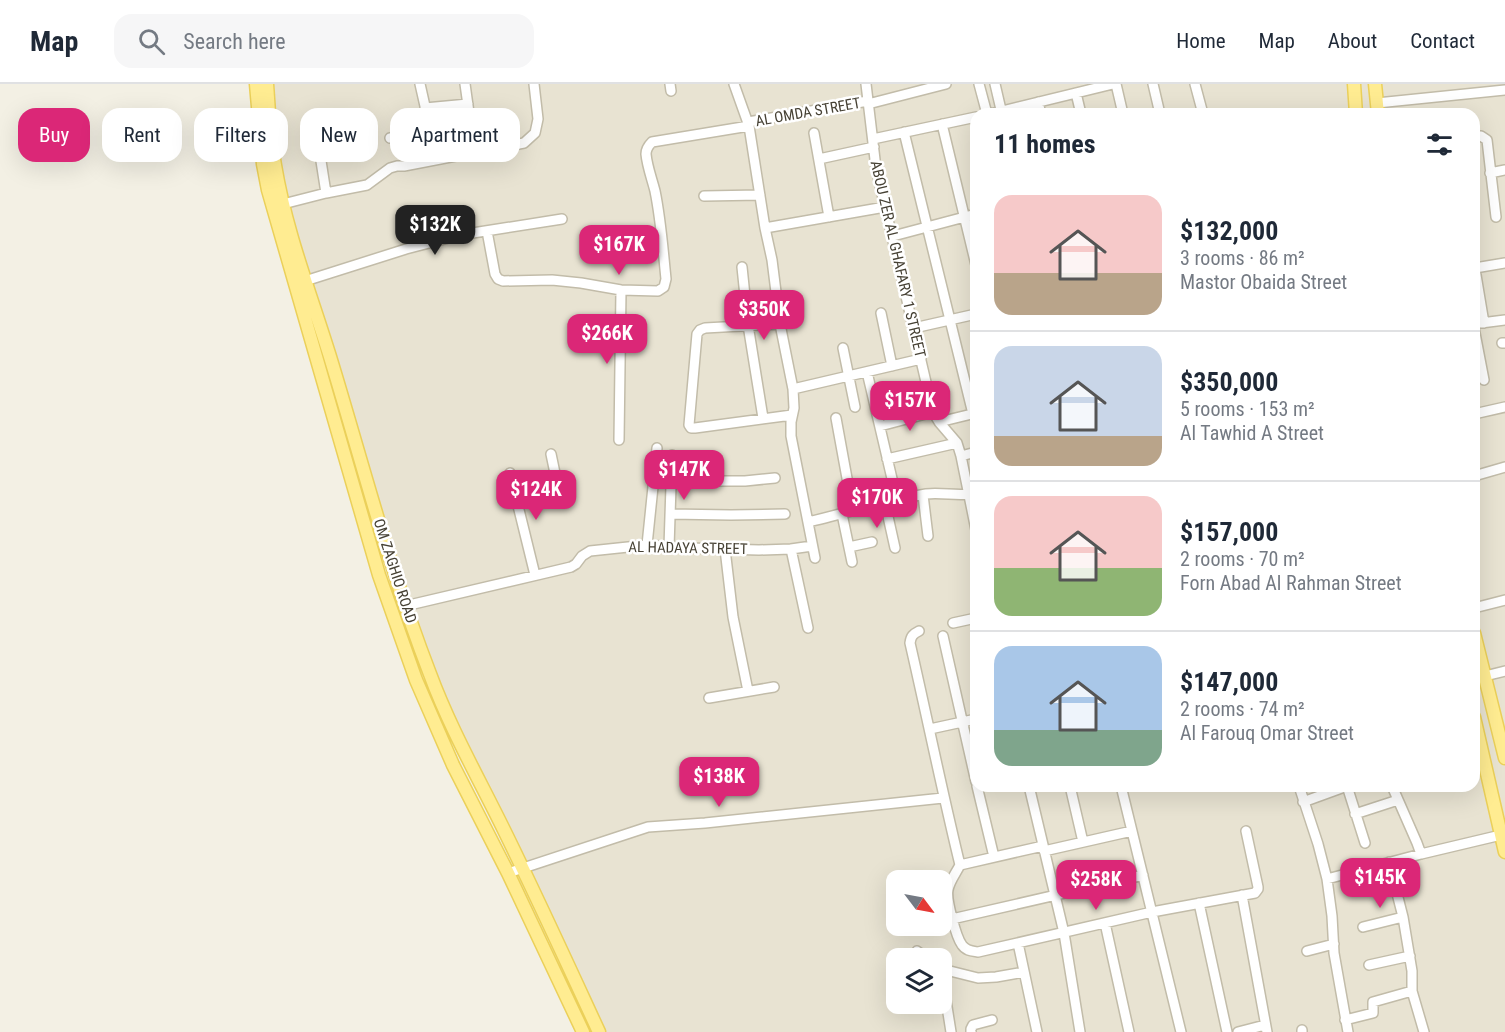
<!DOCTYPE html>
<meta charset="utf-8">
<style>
:root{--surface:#fff;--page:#f6f6f7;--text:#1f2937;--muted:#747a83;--line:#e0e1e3;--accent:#db2777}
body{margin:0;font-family:"Roboto Condensed",sans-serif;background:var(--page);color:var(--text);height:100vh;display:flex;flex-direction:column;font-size:22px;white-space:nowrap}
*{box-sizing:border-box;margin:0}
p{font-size:20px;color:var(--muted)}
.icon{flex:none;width:33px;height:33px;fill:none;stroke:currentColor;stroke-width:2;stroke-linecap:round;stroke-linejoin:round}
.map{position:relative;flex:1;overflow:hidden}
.details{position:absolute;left:970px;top:24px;width:510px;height:684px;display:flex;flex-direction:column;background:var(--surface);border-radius:18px;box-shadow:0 6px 24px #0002}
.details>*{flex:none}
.banner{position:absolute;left:18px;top:24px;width:570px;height:54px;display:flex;gap:12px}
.needle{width:39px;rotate:122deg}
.buttons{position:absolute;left:886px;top:786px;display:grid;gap:12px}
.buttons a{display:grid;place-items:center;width:66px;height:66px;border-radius:12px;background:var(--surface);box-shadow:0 6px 24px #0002;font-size:30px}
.price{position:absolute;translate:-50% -51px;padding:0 14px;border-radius:12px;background:var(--accent);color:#fff;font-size:20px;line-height:39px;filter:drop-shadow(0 2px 3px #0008)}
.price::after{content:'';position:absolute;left:50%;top:36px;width:18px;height:14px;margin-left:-9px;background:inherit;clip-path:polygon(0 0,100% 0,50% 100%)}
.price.on{background:#222;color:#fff}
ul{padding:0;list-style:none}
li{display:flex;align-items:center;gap:18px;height:150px;padding:0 24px}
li+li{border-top:2px solid var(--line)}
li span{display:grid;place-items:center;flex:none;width:168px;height:120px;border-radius:18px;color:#555}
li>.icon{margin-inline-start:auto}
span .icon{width:72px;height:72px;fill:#fffc;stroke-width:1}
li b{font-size:26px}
h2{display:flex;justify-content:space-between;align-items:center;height:72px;padding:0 24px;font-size:26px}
.chip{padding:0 21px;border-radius:18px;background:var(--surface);box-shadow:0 6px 24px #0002;font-size:21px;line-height:54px}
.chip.on{background:var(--accent);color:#fff}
header{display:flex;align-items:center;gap:36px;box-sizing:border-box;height:84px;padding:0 30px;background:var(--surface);border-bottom:2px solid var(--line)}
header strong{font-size:28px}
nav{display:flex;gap:33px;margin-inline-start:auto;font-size:21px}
.search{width:420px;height:54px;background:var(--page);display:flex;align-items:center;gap:15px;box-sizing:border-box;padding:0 21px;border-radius:18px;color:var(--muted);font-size:22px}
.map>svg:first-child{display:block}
.residential{fill:#e8e3d2;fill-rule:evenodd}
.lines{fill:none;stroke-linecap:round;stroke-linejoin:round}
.minor-casing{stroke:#c2bca9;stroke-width:12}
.major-casing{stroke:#ebd05a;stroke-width:15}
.minor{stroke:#fff;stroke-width:9}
.major{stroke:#ffec91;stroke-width:12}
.labels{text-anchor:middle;stroke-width:5;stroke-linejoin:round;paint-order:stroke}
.street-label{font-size:15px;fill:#464134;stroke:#fff}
</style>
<header>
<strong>Map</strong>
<div class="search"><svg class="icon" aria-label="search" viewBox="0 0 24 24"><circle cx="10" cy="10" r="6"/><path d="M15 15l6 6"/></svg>Search here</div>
<nav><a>Home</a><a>Map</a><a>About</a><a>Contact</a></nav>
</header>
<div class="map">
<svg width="1505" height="948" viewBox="0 0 1505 948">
<rect width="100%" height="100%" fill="#f3f0e4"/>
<path class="residential" d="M 263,0 L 1505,0 L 1505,948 L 592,948 L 491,736 L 449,650 L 412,561 L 381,470 L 327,285 L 287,158 ZM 976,30 L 1474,30 L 1474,702 L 976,702 ZM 897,796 L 942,796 L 942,842 L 897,842 ZM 897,874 L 942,874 L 942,920 L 897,920 Z"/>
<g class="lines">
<g class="minor-casing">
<path id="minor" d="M 420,0 L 427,31 L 433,76
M 465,0 L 471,43
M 670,0 L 671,7
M 734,0 L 749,42 L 765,144 L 772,176 L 780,240 L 793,305 L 794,324 L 791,338 L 791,352 L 815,474
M 866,0 L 876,84 L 933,328 L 939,338 L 957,359 L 961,372 L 976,446
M 979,0 L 987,30
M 995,0 L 1002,30
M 1116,0 L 1123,30
M 1153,0 L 1160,30
M 1195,0 L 1203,30
M 1076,9 L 1081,30
M 1038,18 L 1041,30
M 1377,19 L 1505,6
M 868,20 L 946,0
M 425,24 L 468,20
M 990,30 L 1113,0
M 748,38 L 868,17
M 942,40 L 976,181
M 904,48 L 973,330
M 814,49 L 829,133
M 1474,53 L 1481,52 L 1487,56 L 1496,133
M 390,54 L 429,48
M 873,55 L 976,33
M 819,75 L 874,63
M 321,77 L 326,109
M 1490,89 L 1505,86
M 704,112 L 760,111
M 283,120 L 326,109 L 367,101 L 390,84 L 397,82 L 404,82 L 524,59 L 535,49 L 538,35 L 534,0
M 765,144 L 885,123
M 487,147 L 495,190 L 498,195 L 503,197 L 552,196 L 581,199 L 621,206 L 658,207 L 664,203 L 666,195 C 663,166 661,136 655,107 C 652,95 647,82 646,70 C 646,65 648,62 652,58 L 749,42
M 893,152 L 976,130
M 1474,179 L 1484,239
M 742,183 L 748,241 L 763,334
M 1475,184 L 1505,179
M 305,197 L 406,165 L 460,151 L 562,135
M 881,229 L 892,282
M 1481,239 L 1505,236
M 780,240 L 705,244 L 700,246 L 697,250 L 689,341 L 691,344 L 695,344 L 792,331
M 914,244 L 976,230
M 1474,244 L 1484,296
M 1502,259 L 1505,259
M 843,264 L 855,323
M 867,288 L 897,416
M 793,305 L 921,275
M 1474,330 L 1505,323
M 836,334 L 853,427
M 939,338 L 976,329
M 880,342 L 933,328
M 619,356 L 621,206
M 551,370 L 561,418
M 961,372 L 976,368
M 887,375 L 957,359
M 510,389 L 535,491
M 1474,392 L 1505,383
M 671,397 L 745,397 L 775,394
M 515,407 L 557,398
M 923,411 L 928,452
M 885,419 L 895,464
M 670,430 L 731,431 L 785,430
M 842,430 L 852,478
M 808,438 C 847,429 886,416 926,410 C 943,408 961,413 976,409
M 647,461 L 657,364
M 669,463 L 672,371
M 849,463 L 872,458
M 725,465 L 733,533 L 748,607
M 791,465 L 808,544
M 405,522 L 571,483 L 576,480 L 582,472 L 590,467 L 647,461 L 689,464 L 759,466 L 791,465 L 812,462
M 1474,524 L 1505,516
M 953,539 L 976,534
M 919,547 C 913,550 911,552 910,559 C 927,633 942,707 960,781
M 943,552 L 976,698
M 1485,592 L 1505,587
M 709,614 L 774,603
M 930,645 L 976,635
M 977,702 L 994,773
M 1029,702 L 1064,849 L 1080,948
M 1070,702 L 1083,758
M 1121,702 L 1181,948
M 1299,702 L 1318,760 L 1327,795 L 1332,832 L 1334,869 L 1348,948
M 1347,702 L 1365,759
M 1392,702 L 1417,759 L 1421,770
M 1303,718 L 1347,702
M 1355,730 L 1398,716
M 1044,767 L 1132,747
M 1389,778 L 1403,833 L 1412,887 L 1412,907 L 1424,948
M 960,781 C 956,789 949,798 948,806 C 946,815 956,853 962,861 C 966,867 972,867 978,868 L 1152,828 L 1255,809 L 1258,805 L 1258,803 L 1246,747
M 960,781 L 1043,762
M 508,789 L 648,743 L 705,739 L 943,714
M 1327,795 L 1421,770 L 1501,751
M 1242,811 L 1267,948
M 1199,819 L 1227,948
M 952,835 L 1143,791
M 1105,839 L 1129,948
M 1363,843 L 1403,833
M 1018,859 L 1037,948
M 917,867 L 921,870 L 923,874
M 1307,867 L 1334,860
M 1369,881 L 1410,872
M 942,885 L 978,894 L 996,893 L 1024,888
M 942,891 L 951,948
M 1345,936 L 1373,929 L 1373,918 L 1412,907
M 1302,946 L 1302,948
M 971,948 L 971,945 L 973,941 L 992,936
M 1238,948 L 1265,941"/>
</g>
<g class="major-casing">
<path id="major" d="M 256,0 L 263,80 L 268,106 L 379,491 L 416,596 L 453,681 L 508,789 L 583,948
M 267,0 C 269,27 270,54 275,81 C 286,148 311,211 331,276 C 363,381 390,487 430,590 C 450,644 479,695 504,746 C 537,813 568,881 599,948
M 1354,0 L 1356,30
M 1375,0 L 1378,30
M 1474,549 L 1505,674
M 1474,633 L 1505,768"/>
</g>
<use href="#minor" class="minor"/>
<use href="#major" class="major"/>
</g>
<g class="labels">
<g class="street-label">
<text transform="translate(808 28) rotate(-10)" y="5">AL OMDA STREET</text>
<text transform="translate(898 175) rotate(77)" y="5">ABOU ZER AL GHAFARY 1 STREET</text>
<text transform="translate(688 464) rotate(1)" y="5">AL HADAYA STREET</text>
<text transform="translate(395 487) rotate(72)" y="5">OM ZAGHIO ROAD</text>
</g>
</g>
</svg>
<div class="buttons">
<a><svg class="needle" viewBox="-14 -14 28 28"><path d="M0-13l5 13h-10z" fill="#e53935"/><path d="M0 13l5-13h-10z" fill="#747a83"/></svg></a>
<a><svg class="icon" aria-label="layers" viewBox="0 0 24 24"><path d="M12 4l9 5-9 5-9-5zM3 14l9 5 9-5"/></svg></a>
</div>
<b class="price on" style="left:435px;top:172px">$132K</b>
<b class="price" style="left:619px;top:192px">$167K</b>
<b class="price" style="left:764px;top:257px">$350K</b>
<b class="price" style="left:607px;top:281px">$266K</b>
<b class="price" style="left:910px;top:348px">$157K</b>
<b class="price" style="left:684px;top:417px">$147K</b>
<b class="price" style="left:536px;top:437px">$124K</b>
<b class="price" style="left:877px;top:445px">$170K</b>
<b class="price" style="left:719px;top:724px">$138K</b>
<b class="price" style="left:1380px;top:825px">$145K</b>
<b class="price" style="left:1096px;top:827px">$258K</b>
<div class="banner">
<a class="chip on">Buy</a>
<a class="chip">Rent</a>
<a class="chip">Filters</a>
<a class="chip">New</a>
<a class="chip">Apartment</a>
</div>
<section class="details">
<h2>11 homes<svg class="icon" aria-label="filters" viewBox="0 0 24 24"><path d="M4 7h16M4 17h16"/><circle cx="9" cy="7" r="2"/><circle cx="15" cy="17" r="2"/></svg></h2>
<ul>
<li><span style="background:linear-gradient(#f6c9c9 65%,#b9a48a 0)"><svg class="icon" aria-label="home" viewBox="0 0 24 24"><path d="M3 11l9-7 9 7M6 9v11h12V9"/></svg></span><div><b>$132,000</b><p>3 rooms · 86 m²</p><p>Mastor Obaida Street</p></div></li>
<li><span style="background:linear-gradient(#c9d6e8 75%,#b9a48a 0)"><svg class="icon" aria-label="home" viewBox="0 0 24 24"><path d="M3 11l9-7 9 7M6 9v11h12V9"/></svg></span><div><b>$350,000</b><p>5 rooms · 153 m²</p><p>Al Tawhid A Street</p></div></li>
<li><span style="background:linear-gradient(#f6c9c9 60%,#8fb573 0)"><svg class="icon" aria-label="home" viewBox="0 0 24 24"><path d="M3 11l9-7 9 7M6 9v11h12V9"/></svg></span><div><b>$157,000</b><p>2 rooms · 70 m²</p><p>Forn Abad Al Rahman Street</p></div></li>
<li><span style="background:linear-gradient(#a9c7e8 70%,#7fa58c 0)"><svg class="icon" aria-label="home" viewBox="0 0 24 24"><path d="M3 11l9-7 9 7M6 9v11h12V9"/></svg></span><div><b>$147,000</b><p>2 rooms · 74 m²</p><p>Al Farouq Omar Street</p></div></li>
</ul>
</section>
</div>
